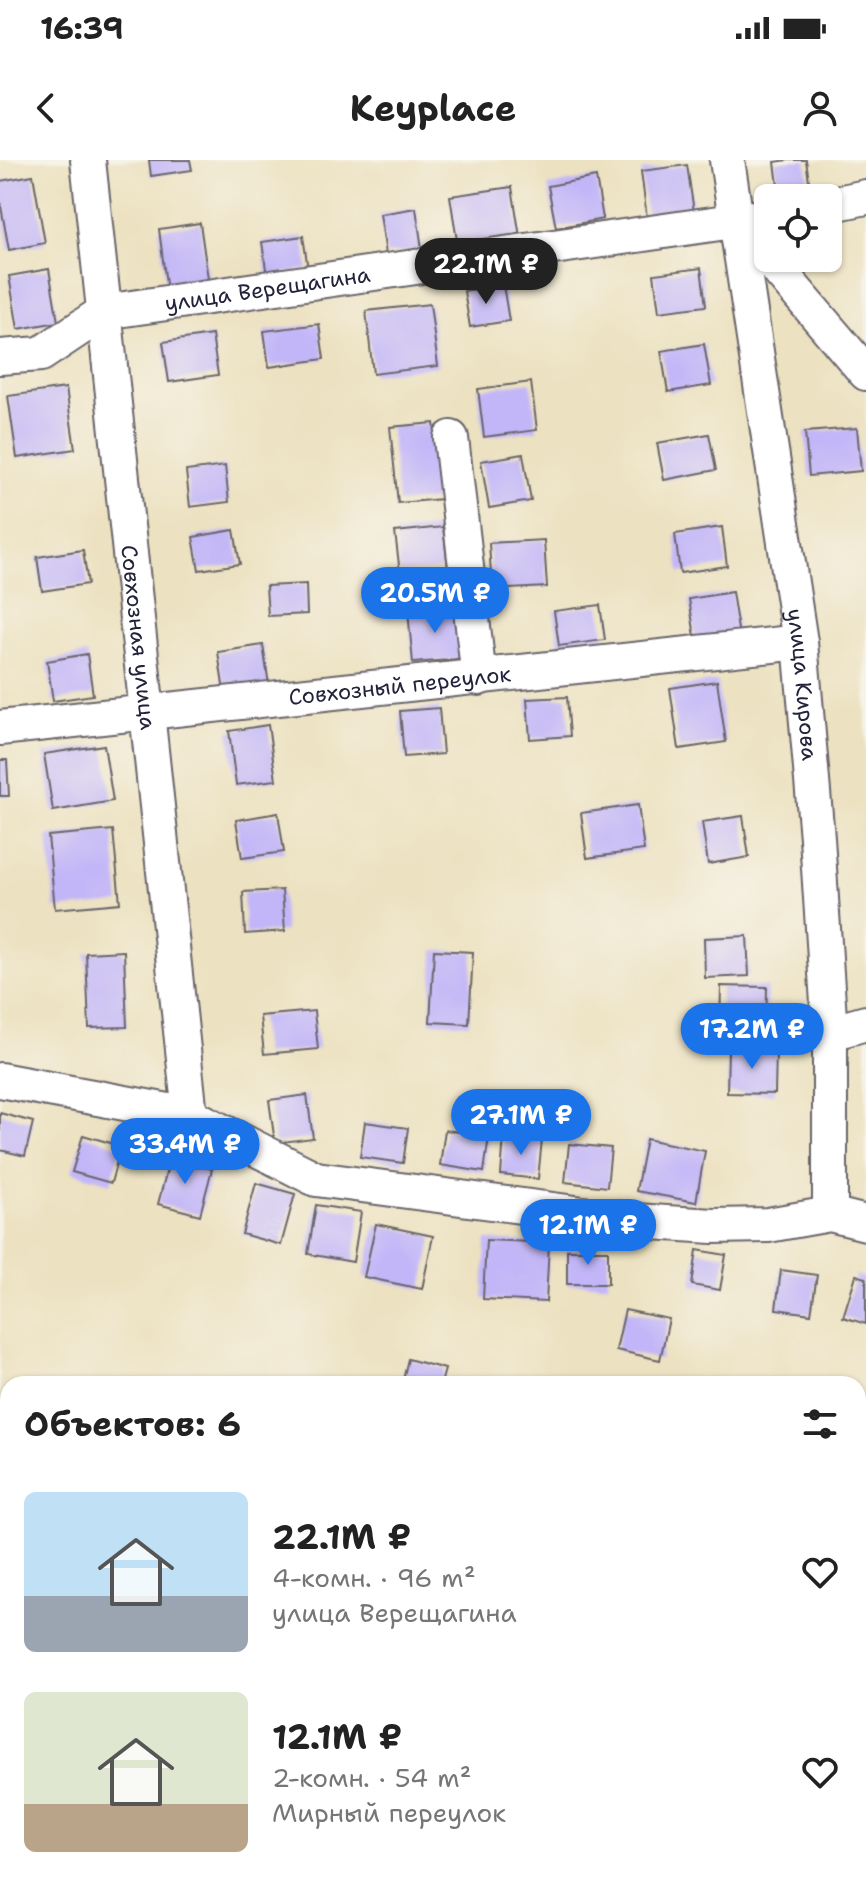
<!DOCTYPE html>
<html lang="ru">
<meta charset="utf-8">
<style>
:root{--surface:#fff;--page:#f6f6f6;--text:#222;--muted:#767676;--accent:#1a73e8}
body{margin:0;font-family:"Shantell Sans",sans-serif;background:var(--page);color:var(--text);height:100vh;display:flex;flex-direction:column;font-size:30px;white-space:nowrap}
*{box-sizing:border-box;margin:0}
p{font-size:26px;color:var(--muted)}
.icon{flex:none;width:44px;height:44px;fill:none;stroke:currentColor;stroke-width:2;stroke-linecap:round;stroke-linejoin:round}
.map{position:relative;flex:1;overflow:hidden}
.panel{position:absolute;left:0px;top:1216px;width:866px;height:512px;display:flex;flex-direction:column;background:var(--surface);border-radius:24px 24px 0 0;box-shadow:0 2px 6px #0004}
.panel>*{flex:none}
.buttons{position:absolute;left:754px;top:24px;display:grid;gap:16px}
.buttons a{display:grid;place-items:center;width:88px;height:88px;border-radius:12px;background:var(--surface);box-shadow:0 2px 6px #0004;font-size:40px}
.price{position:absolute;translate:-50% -68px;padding:0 18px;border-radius:28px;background:var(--accent);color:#fff;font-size:26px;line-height:52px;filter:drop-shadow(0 2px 4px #0008)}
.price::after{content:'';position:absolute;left:50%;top:48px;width:24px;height:18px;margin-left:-12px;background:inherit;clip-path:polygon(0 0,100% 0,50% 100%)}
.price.selected{background:#222;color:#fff}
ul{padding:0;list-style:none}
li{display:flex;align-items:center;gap:24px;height:200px;padding:0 24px}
li span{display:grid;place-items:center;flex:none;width:224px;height:160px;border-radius:12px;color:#555}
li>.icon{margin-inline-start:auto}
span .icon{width:96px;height:96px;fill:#fffc;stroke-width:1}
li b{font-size:34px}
h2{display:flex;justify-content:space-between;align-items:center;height:96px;padding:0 24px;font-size:34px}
.status{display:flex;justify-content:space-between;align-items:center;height:56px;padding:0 40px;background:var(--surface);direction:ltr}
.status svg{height:22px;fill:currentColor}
header{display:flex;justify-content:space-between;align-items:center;height:104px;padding:0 24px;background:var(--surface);font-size:36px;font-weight:700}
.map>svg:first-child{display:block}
.building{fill:#c2b6f8}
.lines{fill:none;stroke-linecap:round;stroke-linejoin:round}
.minor-casing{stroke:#69656a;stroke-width:38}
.minor{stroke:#fff;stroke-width:34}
.labels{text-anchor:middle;stroke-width:8;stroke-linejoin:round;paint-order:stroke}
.street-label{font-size:22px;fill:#22223b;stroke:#f7f3e8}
</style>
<div class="status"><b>16:39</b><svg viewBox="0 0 49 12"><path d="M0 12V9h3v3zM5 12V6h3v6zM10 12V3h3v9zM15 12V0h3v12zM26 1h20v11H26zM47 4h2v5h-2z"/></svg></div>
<header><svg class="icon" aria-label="back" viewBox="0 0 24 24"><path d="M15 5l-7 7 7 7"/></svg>Keyplace<svg class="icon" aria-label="person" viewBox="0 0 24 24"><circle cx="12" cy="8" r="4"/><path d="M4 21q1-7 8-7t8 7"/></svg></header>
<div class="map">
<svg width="866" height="1728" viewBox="0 0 866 1728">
<rect width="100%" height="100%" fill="#f7f3e8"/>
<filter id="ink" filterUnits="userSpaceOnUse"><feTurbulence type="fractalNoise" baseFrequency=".0125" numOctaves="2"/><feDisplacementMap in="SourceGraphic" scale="16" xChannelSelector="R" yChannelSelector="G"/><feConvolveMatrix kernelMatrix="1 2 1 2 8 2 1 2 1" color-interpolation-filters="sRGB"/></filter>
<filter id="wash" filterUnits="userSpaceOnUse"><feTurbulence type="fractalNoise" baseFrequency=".006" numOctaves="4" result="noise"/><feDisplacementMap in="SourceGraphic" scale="32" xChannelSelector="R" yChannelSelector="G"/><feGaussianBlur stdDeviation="1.8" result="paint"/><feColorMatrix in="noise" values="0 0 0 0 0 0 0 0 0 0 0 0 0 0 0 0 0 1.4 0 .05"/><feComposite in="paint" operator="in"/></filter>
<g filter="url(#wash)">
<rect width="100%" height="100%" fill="#ece1c0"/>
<g id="blocks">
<path class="building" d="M 149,0 L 190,0 L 192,10 L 151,16 Z
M 788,0 L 806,0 L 810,28 L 779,33 L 775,2 Z
M 687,5 L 694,52 L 647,58 L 641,11 Z
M 33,15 L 45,83 L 9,90 L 0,41 L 0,21 Z
M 596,17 L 603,59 L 556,68 L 548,26 Z
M 512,27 L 520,77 L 458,87 L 450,36 Z
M 416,48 L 422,89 L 386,94 L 380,54 Z
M 200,63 L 209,126 L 167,132 L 159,69 Z
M 303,76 L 308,109 L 267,116 L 262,82 Z
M 701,108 L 706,146 L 659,152 L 654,114 Z
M 49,109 L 58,162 L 18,169 L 9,116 Z
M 503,125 L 509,161 L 470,167 L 464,131 Z
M 430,144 L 438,206 L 373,214 L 366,151 Z
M 319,164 L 324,199 L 269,207 L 264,171 Z
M 212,175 L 218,215 L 169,222 L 163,182 Z
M 704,184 L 711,225 L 668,232 L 661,191 Z
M 531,222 L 537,270 L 484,277 L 478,229 Z
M 66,228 L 75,289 L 17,298 L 8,236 Z
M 434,263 L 442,339 L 398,343 L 390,267 Z
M 857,268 L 861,311 L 809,316 L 805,272 Z
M 709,274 L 716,310 L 664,320 L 657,283 Z
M 523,294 L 531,341 L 489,348 L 481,301 Z
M 225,306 L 229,342 L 190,347 L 186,311 Z
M 443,367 L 448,408 L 400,413 L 395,372 Z
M 722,367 L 727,406 L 680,413 L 675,374 Z
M 234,370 L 240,404 L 199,410 L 193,377 Z
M 544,380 L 547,427 L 492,430 L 489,383 Z
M 83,390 L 88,424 L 42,431 L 37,397 Z
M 306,424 L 307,454 L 268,456 L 266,426 Z
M 732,432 L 739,476 L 696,483 L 689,439 Z
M 600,445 L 605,480 L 559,486 L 554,451 Z
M 456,446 L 461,499 L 413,503 L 408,451 Z
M 263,485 L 269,525 L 224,532 L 218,492 Z
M 87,494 L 93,535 L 53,541 L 47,501 Z
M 717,521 L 726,582 L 679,589 L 670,528 Z
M 567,537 L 570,576 L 530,579 L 527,539 Z
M 439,548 L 443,594 L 404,597 L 400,551 Z
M 268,565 L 276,620 L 236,625 L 229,571 Z
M 104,585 L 113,641 L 53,651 L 44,594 Z
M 0,600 L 7,600 L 9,636 L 0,636 Z
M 638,645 L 644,690 L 587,698 L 581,653 Z
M 278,653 L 284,692 L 242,698 L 236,660 Z
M 743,656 L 749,697 L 708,704 L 702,662 Z
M 113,670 L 120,743 L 55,749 L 48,676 Z
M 282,730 L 285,771 L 245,774 L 243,732 Z
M 747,776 L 749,816 L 705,818 L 704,778 Z
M 434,790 L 473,792 L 469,864 L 430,862 Z
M 124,791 L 127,867 L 89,868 L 86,793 Z
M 721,826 L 767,827 L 766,870 L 720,869 Z
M 314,851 L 318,889 L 264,894 L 260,856 Z
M 728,888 L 776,889 L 775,934 L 727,933 Z
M 307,935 L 313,978 L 275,983 L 269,940 Z
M 0,953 L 33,962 L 25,996 L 0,990 Z
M 365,962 L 408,968 L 403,1003 L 360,997 Z
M 445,970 L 489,976 L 484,1012 L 440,1005 Z
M 83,975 L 121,986 L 111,1023 L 72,1012 Z
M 504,975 L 542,979 L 538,1019 L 501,1015 Z
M 646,979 L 705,991 L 696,1042 L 636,1031 Z
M 569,984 L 611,988 L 607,1027 L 565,1022 Z
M 170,998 L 212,1009 L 200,1055 L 158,1044 Z
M 256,1023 L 295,1034 L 281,1085 L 242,1074 Z
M 316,1045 L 361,1052 L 353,1102 L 308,1094 Z
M 376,1064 L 433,1076 L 422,1129 L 364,1117 Z
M 486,1080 L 549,1083 L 546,1142 L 483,1139 Z
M 567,1090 L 608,1090 L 608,1124 L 567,1124 Z
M 697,1090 L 726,1095 L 720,1130 L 692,1125 Z
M 781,1110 L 817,1115 L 811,1154 L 776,1149 Z
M 856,1115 L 866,1118 L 866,1164 L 843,1157 Z
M 625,1150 L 669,1159 L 660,1200 L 616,1190 Z
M 408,1199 L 445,1209 L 441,1224 L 402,1224 Z"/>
</g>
</g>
<g filter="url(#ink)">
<use href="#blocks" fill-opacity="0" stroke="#69656a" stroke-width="2"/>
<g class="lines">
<g class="minor-casing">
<g id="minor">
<path id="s1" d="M 88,0 L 190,955"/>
<path id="s2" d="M 727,0 L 800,482 L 817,678 L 830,873 L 830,1054"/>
<path d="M 828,45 L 866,37"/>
<path d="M 768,98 L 866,213"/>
<path id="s3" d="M 0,197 L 41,194 L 104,152 L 768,56"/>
<path d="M 451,278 L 479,518"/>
<path id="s4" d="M 0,568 L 800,482"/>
<path d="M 830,873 L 866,863"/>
<path d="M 0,920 L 190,955 L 316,1019 L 636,1061 L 713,1066 L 768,1065 L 830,1054 L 866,1063"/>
</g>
</g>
<use href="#minor" class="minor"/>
</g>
</g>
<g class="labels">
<g class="street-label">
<text dy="8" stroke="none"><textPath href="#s3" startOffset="282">улица Верещагина</textPath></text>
<text dy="8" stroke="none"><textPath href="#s1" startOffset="480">Совхозная улица</textPath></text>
<text dy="8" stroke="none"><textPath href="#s2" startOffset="530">улица Кирова</textPath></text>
<text dy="8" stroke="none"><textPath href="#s4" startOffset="402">Совхозный переулок</textPath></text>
</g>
</g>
</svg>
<div class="buttons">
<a><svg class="icon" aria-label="locate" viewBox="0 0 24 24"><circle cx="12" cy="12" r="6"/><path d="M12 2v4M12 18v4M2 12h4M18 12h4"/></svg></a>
</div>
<b class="price selected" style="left:486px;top:146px">22.1M ₽</b>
<b class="price" style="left:435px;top:475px">20.5M ₽</b>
<b class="price" style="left:752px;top:911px">17.2M ₽</b>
<b class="price" style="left:521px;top:997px">27.1M ₽</b>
<b class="price" style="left:185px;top:1026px">33.4M ₽</b>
<b class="price" style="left:588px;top:1107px">12.1M ₽</b>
<section class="panel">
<h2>Объектов: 6<svg class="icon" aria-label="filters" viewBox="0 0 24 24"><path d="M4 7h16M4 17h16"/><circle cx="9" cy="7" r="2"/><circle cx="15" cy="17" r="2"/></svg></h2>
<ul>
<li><span style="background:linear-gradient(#bfe0f5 65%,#9aa5b1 0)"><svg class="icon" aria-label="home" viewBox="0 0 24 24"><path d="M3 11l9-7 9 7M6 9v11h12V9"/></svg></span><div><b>22.1M ₽</b><p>4-комн. · 96 m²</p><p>улица Верещагина</p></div><svg class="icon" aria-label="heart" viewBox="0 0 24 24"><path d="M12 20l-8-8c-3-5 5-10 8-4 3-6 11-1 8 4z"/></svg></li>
<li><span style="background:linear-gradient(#dfe7d0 70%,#b9a48a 0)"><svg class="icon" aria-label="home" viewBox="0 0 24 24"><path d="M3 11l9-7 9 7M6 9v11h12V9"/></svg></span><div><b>12.1M ₽</b><p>2-комн. · 54 m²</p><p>Мирный переулок</p></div><svg class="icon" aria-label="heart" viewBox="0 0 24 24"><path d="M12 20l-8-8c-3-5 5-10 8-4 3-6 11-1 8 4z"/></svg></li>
</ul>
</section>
</div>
